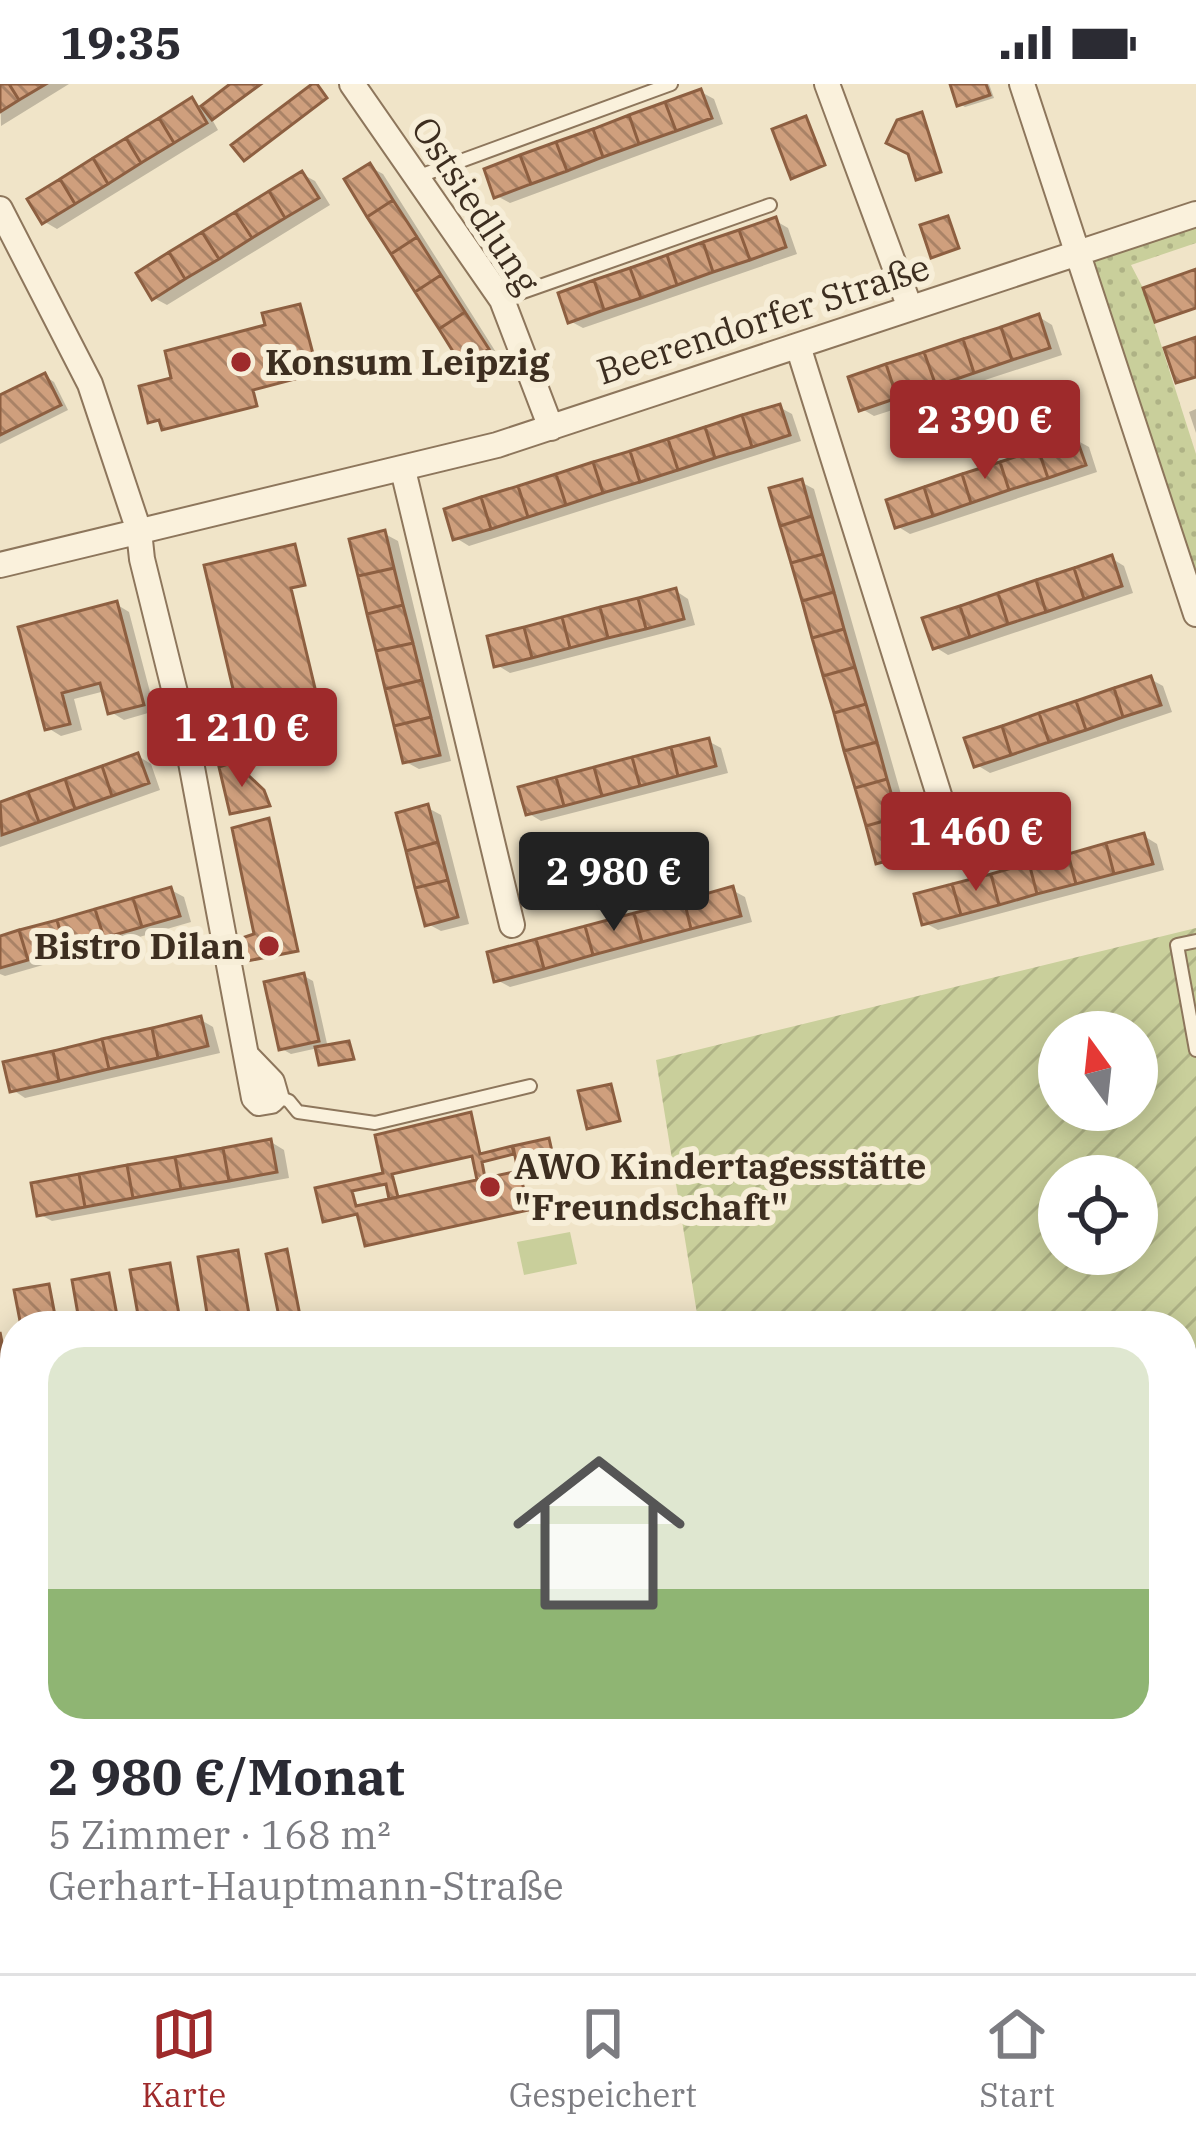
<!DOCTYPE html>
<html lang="de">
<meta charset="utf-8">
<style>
:root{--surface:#fff;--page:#f2f2f3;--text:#2b2b33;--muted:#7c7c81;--line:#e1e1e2;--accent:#9e2a2b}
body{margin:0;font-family:"IBM Plex Serif",serif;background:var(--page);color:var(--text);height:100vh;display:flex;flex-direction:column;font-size:45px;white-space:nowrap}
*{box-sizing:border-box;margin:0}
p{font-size:39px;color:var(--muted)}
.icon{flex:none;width:66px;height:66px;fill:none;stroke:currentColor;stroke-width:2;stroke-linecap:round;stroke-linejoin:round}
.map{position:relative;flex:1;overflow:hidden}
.sheet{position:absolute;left:0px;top:1227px;width:1197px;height:663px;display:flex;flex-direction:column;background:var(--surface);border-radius:48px 48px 0 0;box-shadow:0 6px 30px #0003}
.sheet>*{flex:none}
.needle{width:78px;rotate:345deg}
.tools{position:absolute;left:1038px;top:927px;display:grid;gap:24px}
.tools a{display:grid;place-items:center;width:120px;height:120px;border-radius:50%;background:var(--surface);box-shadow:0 6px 30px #0003;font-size:60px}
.price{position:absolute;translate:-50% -102px;padding:0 27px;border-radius:12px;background:var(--accent);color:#fff;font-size:39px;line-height:78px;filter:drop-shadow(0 3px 6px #0008)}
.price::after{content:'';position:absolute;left:50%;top:72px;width:36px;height:27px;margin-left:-18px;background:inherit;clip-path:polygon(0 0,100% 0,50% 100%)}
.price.current{background:#222;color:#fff}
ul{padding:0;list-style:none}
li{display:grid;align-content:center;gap:24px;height:636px;padding:0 48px}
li+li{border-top:3px solid var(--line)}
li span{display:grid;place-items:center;height:372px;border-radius:36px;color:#555}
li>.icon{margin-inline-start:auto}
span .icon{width:216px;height:216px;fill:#fffc;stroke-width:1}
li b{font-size:51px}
.status{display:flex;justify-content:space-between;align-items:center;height:84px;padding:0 60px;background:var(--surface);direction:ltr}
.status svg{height:33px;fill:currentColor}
.menu{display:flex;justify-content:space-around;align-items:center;height:168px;border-top:3px solid var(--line);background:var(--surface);font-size:33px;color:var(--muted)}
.menu a{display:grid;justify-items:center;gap:6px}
.menu .current{color:var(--accent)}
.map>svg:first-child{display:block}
.farmland{fill:url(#farmland-furrows)}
.grass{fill:url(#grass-dots)}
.garden{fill:url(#garden-furrows);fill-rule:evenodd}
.pitch{fill:#c9cf9b}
.shadow{fill:#0003;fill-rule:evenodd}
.building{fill:url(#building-back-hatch);stroke:#8d5f41;stroke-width:3}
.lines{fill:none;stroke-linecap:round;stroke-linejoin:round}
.service-casing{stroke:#8d765c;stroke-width:16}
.minor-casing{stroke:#8d765c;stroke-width:28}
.tertiary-casing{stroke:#8d765c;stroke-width:34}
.service{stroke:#faf1dc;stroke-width:12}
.minor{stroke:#faf1dc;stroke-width:24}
.tertiary{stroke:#faf1dc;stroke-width:30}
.rail{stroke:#3d2e20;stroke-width:6;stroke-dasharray:21 21;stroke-linecap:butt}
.poi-dot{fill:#9e2a2b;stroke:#f7eed8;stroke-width:4.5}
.labels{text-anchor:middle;stroke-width:12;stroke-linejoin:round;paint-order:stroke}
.street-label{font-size:36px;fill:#3d2e20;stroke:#f7eed8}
.poi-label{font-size:36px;font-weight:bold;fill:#3d2e20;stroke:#f7eed8;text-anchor:start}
</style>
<div class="status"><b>19:35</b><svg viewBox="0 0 49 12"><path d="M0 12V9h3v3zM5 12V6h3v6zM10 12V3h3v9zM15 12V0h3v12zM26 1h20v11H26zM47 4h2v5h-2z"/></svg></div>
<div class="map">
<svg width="1196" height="1889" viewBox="0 0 1196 1889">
<defs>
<pattern id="farmland-furrows" width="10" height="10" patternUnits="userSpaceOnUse" patternTransform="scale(3)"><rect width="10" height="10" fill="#e6deb5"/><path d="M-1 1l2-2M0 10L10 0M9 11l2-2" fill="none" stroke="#c6bf9b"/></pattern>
<pattern id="grass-dots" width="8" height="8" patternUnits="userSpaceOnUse" patternTransform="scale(3)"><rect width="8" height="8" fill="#c9cf9b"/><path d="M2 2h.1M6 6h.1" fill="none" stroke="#aeb285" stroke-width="1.8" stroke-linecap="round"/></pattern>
<pattern id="garden-furrows" width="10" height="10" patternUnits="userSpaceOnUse" patternTransform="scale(3)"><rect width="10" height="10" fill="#c9cf9b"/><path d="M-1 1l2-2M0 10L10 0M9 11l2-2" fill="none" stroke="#aeb285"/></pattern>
<pattern id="building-back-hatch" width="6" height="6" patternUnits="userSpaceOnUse" patternTransform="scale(3)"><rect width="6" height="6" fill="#cf9f7d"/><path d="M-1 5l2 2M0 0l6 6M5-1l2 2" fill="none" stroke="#a98266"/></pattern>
</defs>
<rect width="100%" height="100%" fill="#f0e4c8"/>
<path class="farmland" d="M 1182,1388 L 1196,1389 L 1196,1632 L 1182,1646 Z
M 1196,1707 L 1196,1889 L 1179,1889 L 1185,1763 Z
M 486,1875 L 1143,1875 L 1142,1889 L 519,1889 Z"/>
<path class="grass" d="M 1196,130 L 1196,159 L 1131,181 L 1143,204 L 1196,370 L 1196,530 L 1078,168 Z
M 15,1546 L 15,1649 L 0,1651 L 0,1553 Z
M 1196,1632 L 1196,1707 L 1185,1763 L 1182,1833 L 1182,1646 Z"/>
<path class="garden" d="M 1196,844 L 1196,1330 L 1182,1329 L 1182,1242 L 699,1242 L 656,976 ZM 1059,948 L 1137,948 L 1137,1026 L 1059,1026 ZM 1059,1092 L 1137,1092 L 1137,1170 L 1059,1170 Z
M 15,1649 L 15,1875 L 462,1875 L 493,1889 L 0,1889 L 0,1651 Z"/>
<path class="pitch" d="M 570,1148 L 577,1180 L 524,1191 L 517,1158 Z"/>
<path class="shadow" d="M 0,0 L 69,0 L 1,42 Z
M 235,0 L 263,0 L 213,37 L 218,46 L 57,145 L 45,138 L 192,17 L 203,24 Z
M 953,0 L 989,0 L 994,14 L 965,23 L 960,20 Z
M 317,2 L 327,15 L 246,75 Z
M 701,8 L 714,15 L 723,40 L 510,119 L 497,112 Z
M 370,83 L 383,90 L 499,273 L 477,287 L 465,280 Z
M 302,90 L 315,97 L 330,121 L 167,221 L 154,214 Z
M 776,137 L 788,144 L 797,170 L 583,244 L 570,237 Z
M 300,223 L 318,289 L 253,306 L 257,322 L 166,345 L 162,335 L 151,337 Z
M 1039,233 L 1052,241 L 1062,271 L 874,332 L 862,325 Z
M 45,292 L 54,298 L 68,326 L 0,360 L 0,315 Z
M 779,323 L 792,330 L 801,357 L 469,462 L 456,454 Z
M 1196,325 L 1196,349 L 1189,328 Z
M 1076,356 L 1089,363 L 1097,388 L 910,450 L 897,442 Z
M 801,398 L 814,405 L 920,777 L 892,785 L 879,778 Z
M 385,450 L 398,457 L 451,677 L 419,685 L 406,678 Z
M 1111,474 L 1124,482 L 1133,509 L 948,571 L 935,563 Z
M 676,507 L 688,515 L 695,541 L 510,589 L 497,581 Z
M 116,520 L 129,528 L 155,627 L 124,636 L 111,628 L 105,607 L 74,615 L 82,646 L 61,652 L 48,644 L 22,545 Z
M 1150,595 L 1163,602 L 1172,628 L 990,689 L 977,681 Z
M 708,657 L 721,664 L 728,689 L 541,737 L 528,729 Z
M 138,672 L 151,680 L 160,706 L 0,763 L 0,721 Z
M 428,724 L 441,731 L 469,840 L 441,847 L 428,840 Z
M 1144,752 L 1157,760 L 1164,786 L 938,846 L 925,839 Z
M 171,806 L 184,813 L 191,838 L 5,892 L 0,890 L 0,855 Z
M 732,806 L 745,813 L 752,838 L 510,903 L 497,896 Z
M 304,892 L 313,897 L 328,964 L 350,961 L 354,975 L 324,980 L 318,964 L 291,970 L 282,965 Z
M 201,936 L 213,943 L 220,969 L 25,1014 L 13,1006 Z
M 471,1031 L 481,1072 L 551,1058 L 558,1090 L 522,1097 L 528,1126 L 369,1161 L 360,1129 L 327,1137 L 318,1106 L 387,1091 ZM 518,1070 L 522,1089 L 486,1097 L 483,1078 ZM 475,1072 L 480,1098 L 399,1116 L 393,1090 ZM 388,1099 L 393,1117 L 357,1125 L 353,1107 Z
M 271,1058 L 284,1066 L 289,1094 L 52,1137 L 39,1130 Z"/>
<path class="building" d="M 0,0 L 9,0 L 19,16 L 0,28 Z
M 9,0 L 46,0 L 19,16 Z
M 230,0 L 261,0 L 212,36 L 201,22 Z
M 312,0 L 317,0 L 327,14 L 244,77 L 231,61 Z
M 950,0 L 986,0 L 990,11 L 957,22 Z
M 701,5 L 712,34 L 676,47 L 665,18 Z
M 192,13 L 207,39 L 174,59 L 159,34 Z
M 665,18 L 676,47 L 639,60 L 629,31 Z
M 922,28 L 941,88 L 916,96 L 908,70 L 886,59 L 897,36 Z
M 629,31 L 639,60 L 603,73 L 593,45 Z
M 806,32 L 825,81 L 791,95 L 772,45 Z
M 159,34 L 174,59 L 141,79 L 126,54 Z
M 593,45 L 603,73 L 567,87 L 556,58 Z
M 126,54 L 141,79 L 108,100 L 93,74 Z
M 556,58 L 567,87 L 531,100 L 520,71 Z
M 520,71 L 531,100 L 494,114 L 484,85 Z
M 93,74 L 108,100 L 75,120 L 60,95 Z
M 370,79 L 393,116 L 367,133 L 344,95 Z
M 302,87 L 319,114 L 285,134 L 269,107 Z
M 60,95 L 75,120 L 42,140 L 27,115 Z
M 269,107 L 285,134 L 252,154 L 235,128 Z
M 393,116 L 417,153 L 391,170 L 367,133 Z
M 235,128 L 252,154 L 219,175 L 202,148 Z
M 948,132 L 959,164 L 931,174 L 920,141 Z
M 776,133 L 786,163 L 750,176 L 739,146 Z
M 739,146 L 750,176 L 713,188 L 703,158 Z
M 202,148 L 219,175 L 185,195 L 169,168 Z
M 417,153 L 441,191 L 415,208 L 391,170 Z
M 703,158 L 713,188 L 677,201 L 667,171 Z
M 169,168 L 185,195 L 152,216 L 136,189 Z
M 667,171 L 677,201 L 641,214 L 630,184 Z
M 630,184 L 641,214 L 604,226 L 594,196 Z
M 1196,185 L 1196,224 L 1155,238 L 1143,204 Z
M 441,191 L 465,228 L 439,245 L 415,208 Z
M 594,196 L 604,226 L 568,239 L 558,209 Z
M 300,220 L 318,289 L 253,306 L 257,322 L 162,346 L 159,336 L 148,339 L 139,302 L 171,294 L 165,267 L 265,241 L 262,229 Z
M 465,228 L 489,265 L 462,282 L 439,245 Z
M 1039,230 L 1050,264 L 1012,276 L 1001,243 Z
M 1001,243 L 1012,276 L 974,289 L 963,255 Z
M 1196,253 L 1196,293 L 1176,299 L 1164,264 Z
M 963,255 L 974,289 L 936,302 L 924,268 Z
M 924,268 L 936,302 L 897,314 L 886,280 Z
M 886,280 L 897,314 L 859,327 L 848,293 Z
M 45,289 L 61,321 L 0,351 L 0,311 Z
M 780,320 L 790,351 L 752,363 L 742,331 Z
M 742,331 L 752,363 L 715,374 L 705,343 Z
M 705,343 L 715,374 L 678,386 L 668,355 Z
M 1076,353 L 1086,381 L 1048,394 L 1038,365 Z
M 668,355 L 678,386 L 640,398 L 630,367 Z
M 1038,365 L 1048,394 L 1009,406 L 1000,378 Z
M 630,367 L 640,398 L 603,409 L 593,378 Z
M 593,378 L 603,409 L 566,421 L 556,390 Z
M 1000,378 L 1009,406 L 971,419 L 962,390 Z
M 556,390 L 566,421 L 528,433 L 518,402 Z
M 962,390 L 971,419 L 933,432 L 924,403 Z
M 802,395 L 812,432 L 780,442 L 769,404 Z
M 518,402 L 528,433 L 491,445 L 481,413 Z
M 924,403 L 933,432 L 895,444 L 886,416 Z
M 481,413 L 491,445 L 453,456 L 444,425 Z
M 812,432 L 823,470 L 791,479 L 780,442 Z
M 385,446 L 394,484 L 358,492 L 349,455 Z
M 295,460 L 305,501 L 291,504 L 319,621 L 241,639 L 204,481 Z
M 823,470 L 834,508 L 802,517 L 791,479 Z
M 1112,471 L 1122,502 L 1084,515 L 1074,484 Z
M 394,484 L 403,521 L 367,530 L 358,492 Z
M 1074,484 L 1084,515 L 1046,528 L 1036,496 Z
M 1036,496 L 1046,528 L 1008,540 L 998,509 Z
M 676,504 L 684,535 L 646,545 L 638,514 Z
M 834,508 L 844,545 L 812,554 L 802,517 Z
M 998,509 L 1008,540 L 970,553 L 960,522 Z
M 638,514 L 646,545 L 608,554 L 600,523 Z
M 117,517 L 144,621 L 108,630 L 100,599 L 62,609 L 70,640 L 45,646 L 18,543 Z
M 403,521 L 413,559 L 376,567 L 367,530 Z
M 960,522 L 970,553 L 933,565 L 922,534 Z
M 600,523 L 608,554 L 570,564 L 562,533 Z
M 562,533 L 570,564 L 532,574 L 524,543 Z
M 524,543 L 532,574 L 494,583 L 487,552 Z
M 844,545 L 855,583 L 823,592 L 812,554 Z
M 413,559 L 422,596 L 385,605 L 376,567 Z
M 855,583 L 866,620 L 834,629 L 823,592 Z
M 1151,592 L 1161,621 L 1123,633 L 1114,604 Z
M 422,596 L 431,633 L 394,642 L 385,605 Z
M 1114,604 L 1123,633 L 1086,646 L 1076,617 Z
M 1076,617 L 1086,646 L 1049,658 L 1039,629 Z
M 866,620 L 877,658 L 844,667 L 834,629 Z
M 1039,629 L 1049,658 L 1011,671 L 1002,642 Z
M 431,633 L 440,671 L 403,679 L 394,642 Z
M 1002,642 L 1011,671 L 974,683 L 964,654 Z
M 709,654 L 716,682 L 678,692 L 671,663 Z
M 877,658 L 887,695 L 855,704 L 844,667 Z
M 671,663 L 678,692 L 640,702 L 632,673 Z
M 138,669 L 149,699 L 112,712 L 102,682 Z
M 632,673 L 640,702 L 602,712 L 594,683 Z
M 234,678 L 264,706 L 270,722 L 230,730 L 219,683 Z
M 102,682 L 112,712 L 75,725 L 65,695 Z
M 594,683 L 602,712 L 564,722 L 556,693 Z
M 556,693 L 564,722 L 526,731 L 518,703 Z
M 65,695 L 75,725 L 39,738 L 28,708 Z
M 887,695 L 898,733 L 866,742 L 855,704 Z
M 28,708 L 39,738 L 2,751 L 0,718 Z
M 428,720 L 438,758 L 406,767 L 396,729 Z
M 898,733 L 909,771 L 876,780 L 866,742 Z
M 269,734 L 298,867 L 242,878 L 236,856 L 254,850 L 232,744 Z
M 1144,749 L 1153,780 L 1114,790 L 1106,759 Z
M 438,758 L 448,796 L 415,804 L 406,767 Z
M 1106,759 L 1114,790 L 1076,800 L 1068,770 Z
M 1068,770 L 1076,800 L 1037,810 L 1029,779 Z
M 1029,779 L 1037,810 L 999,821 L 991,790 Z
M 991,790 L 999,821 L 961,831 L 952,800 Z
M 448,796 L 458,833 L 425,842 L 415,804 Z
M 952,800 L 961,831 L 922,841 L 914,810 Z
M 733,802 L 741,832 L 691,845 L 684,816 Z
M 171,803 L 180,832 L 142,843 L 133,814 Z
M 133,814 L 142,843 L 104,854 L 95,825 Z
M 684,816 L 691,845 L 642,858 L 634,829 Z
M 95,825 L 104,854 L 65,865 L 57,836 Z
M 634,829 L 642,858 L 593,871 L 585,842 Z
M 57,836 L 65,865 L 28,876 L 19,846 Z
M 585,842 L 593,871 L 544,885 L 536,855 Z
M 19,846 L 28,876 L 0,884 L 0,852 Z
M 536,855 L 544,885 L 494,898 L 487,868 Z
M 304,889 L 319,957 L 279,966 L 264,898 Z
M 201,932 L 208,962 L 158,974 L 152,944 Z
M 152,944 L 158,974 L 109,985 L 102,955 Z
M 102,955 L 109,985 L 59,997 L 53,967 Z
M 349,957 L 354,975 L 319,981 L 315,963 Z
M 53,967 L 59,997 L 10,1008 L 3,978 Z
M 611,1000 L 620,1037 L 587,1045 L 578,1007 Z
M 471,1028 L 480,1070 L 512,1062 L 514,1070 L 482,1078 L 485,1094 L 477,1096 L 472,1072 L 392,1090 L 398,1113 L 389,1115 L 386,1100 L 352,1107 L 356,1122 L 518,1087 L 513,1062 L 549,1054 L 557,1090 L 522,1097 L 528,1126 L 365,1162 L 357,1130 L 323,1138 L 315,1104 L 383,1089 L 375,1051 Z
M 271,1055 L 277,1088 L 229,1097 L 223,1064 Z
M 223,1064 L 229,1097 L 181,1105 L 175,1073 Z
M 175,1073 L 181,1105 L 133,1114 L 127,1081 Z
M 127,1081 L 133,1114 L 85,1123 L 79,1090 Z
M 79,1090 L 85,1123 L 37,1132 L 31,1099 Z
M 287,1165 L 302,1242 L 281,1242 L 266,1170 Z
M 238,1166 L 251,1242 L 209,1242 L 198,1173 Z
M 170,1179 L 181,1242 L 140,1242 L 130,1186 Z
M 109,1189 L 119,1242 L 80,1242 L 72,1196 Z
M 49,1200 L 57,1242 L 21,1242 L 14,1206 Z
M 0,1248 L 13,1313 L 0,1315 Z
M 15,1333 L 15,1472 L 4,1474 L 0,1454 L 0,1336 Z"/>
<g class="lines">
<g class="service-casing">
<path id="service" d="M 417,93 L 671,0
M 503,215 L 770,121
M 1196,857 L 1177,861 L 1196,966
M 276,1012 L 289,1017 L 298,1028 L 375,1039 L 530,1002"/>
</g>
<g class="minor-casing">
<path id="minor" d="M 352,0 L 502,216 L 551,344
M 827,0 L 910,224
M 1022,0 L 1196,530
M 0,125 L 90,300 L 139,447 L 142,475 L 187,657 L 254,1014 L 259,1019 L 271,1017 L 276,1012 L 272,998 L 246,971
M 798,262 L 950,746 L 966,756
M 403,386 L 512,841
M 0,481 L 497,361 L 1196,130"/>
</g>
<g class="tertiary-casing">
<path id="tertiary" d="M 0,1885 L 8,1889"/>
</g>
<use href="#service" class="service"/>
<use href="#minor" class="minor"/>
<use href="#tertiary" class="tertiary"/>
<path class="rail" d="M 1182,1365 L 1196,1368
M 0,1521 L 15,1514"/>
</g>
<g class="poi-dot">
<circle cx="241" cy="278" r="12"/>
<circle cx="269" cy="862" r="12"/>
<circle cx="490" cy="1103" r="12"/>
</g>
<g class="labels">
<g class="street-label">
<text transform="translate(476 121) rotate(57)" y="13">Ostsiedlung</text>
<text transform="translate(763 235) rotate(-18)" y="13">Beerendorfer Straße</text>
</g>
<g class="poi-label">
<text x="265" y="291">Konsum Leipzig</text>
<text x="245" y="875" text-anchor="end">Bistro Dilan</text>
<text x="514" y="1095">AWO Kindertagesstätte<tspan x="514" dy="41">"Freundschaft"</tspan></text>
</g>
</g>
</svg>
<div class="tools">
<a><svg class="needle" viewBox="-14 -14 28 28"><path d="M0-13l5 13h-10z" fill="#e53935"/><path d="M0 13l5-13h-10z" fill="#7c7c81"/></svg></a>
<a><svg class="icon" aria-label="locate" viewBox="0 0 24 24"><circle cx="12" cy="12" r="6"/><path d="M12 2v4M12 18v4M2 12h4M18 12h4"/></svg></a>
</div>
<b class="price" style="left:985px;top:398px">2 390 €</b>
<b class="price" style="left:242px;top:706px">1 210 €</b>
<b class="price" style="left:976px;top:810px">1 460 €</b>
<b class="price current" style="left:614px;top:850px">2 980 €</b>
<section class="sheet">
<ul>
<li><span style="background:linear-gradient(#dfe7d0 65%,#8fb573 0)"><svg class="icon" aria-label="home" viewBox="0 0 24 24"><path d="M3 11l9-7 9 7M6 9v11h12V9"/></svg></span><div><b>2 980 €/Monat</b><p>5 Zimmer · 168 m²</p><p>Gerhart-Hauptmann-Straße</p></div></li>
</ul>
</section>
</div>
<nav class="menu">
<a class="current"><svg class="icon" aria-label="map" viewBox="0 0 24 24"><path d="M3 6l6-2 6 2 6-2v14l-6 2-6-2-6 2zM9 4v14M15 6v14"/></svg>Karte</a>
<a><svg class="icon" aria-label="saved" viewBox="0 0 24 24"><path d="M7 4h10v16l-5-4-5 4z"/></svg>Gespeichert</a>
<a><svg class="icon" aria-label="home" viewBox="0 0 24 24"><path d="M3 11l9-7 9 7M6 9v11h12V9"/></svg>Start</a>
</nav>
